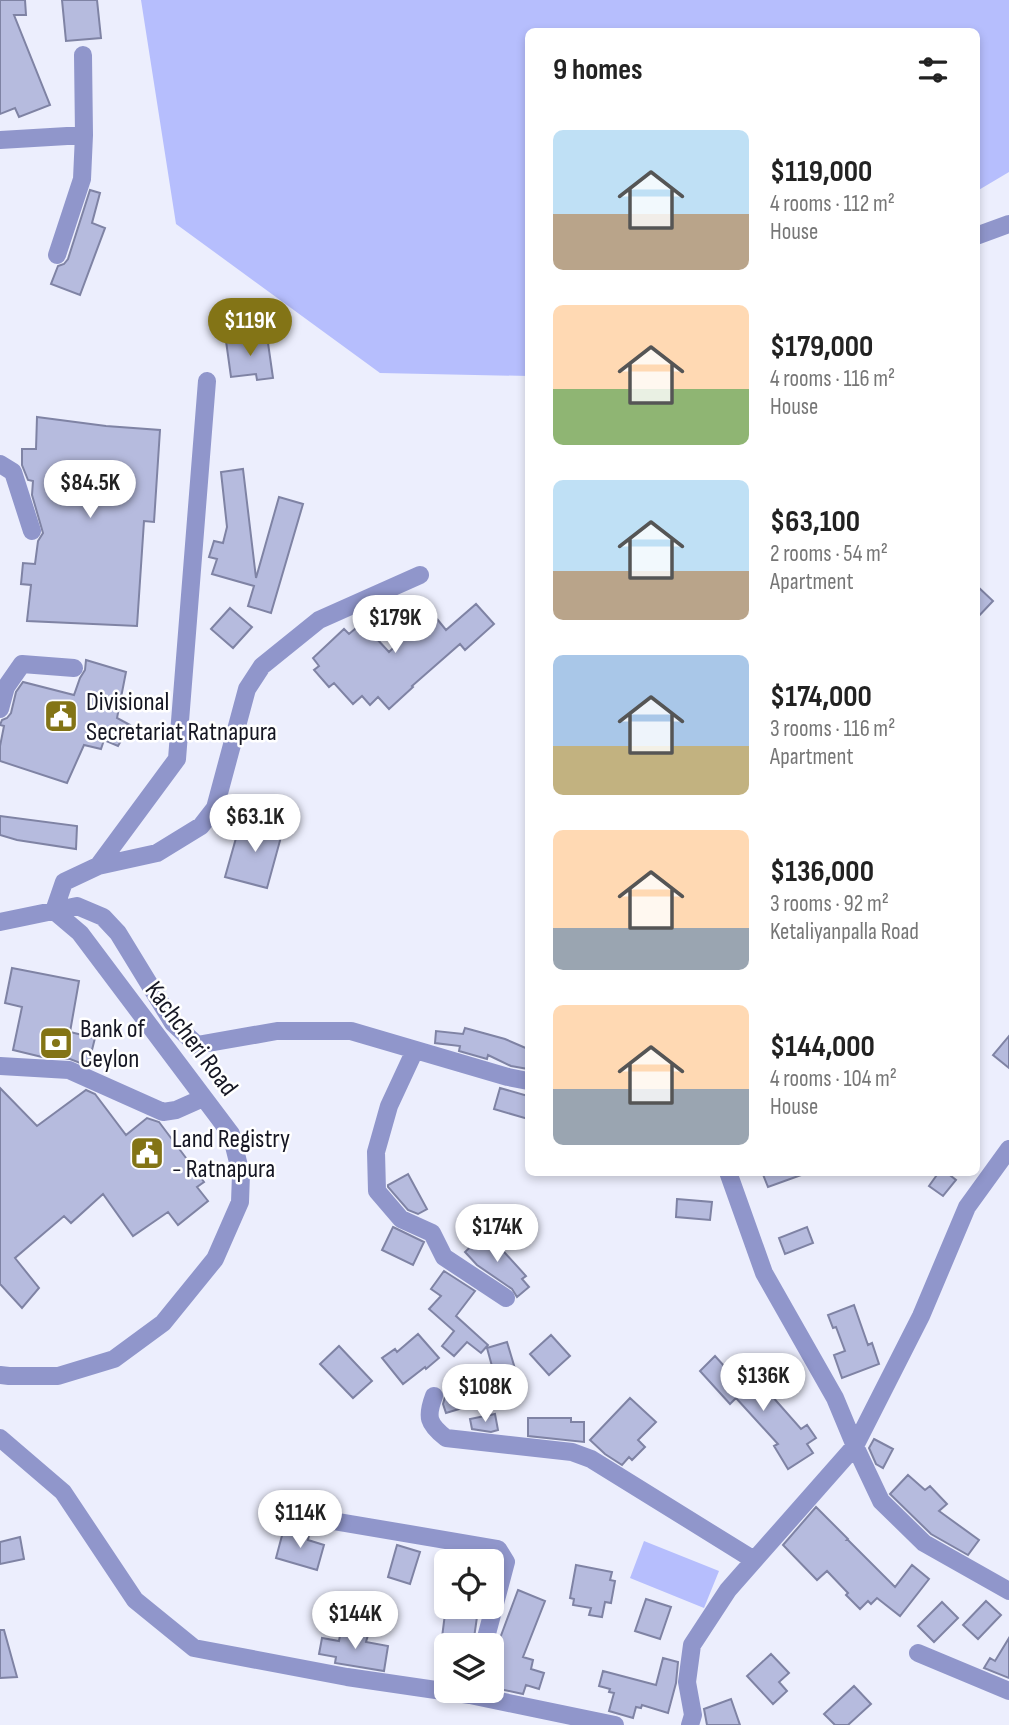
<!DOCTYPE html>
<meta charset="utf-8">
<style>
:root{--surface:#fff;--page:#f2f2f2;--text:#222;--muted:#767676;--accent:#837416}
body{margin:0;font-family:"Sofia Sans Condensed",sans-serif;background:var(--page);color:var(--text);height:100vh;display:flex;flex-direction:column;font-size:26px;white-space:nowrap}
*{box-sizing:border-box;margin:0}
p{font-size:23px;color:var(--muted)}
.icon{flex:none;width:38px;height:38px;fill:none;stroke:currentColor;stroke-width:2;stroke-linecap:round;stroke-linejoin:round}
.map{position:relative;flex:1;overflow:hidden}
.sheet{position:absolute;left:525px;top:28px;width:455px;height:1148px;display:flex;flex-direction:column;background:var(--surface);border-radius:10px;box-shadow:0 4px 10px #0003}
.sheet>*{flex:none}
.buttons{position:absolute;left:434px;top:1549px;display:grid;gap:14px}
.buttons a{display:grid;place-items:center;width:70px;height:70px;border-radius:10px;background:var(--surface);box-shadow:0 4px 10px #0003;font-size:35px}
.price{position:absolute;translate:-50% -60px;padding:0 16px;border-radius:24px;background:#fff;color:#222;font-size:23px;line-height:46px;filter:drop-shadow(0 2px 4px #0008)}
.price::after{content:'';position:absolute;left:50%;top:42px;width:21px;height:16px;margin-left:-10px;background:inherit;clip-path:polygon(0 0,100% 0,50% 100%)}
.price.on{background:var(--accent);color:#fff}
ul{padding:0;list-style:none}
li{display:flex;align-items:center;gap:21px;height:175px;padding:0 28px}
li span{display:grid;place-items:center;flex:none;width:196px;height:140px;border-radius:10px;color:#555}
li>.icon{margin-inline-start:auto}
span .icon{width:84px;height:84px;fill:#fffc;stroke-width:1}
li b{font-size:30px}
h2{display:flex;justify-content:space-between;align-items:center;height:84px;padding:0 28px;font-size:30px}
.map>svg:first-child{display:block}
.green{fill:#b6befd}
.building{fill:#b6bbde;stroke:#7f83a4;stroke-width:2}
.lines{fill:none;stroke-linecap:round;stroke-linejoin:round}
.minor{stroke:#9096cb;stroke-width:18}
.labels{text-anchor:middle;stroke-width:5;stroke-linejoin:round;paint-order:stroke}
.poi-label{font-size:26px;fill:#151623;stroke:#fff;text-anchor:start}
.street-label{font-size:26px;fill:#151623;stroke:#fff}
</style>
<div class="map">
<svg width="1009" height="1725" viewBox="0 0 1009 1725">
<rect width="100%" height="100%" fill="#eceefd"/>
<path class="green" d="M 141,0 L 1009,0 L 1009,172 L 977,191 L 976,32 L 528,32 L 528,376 L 380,373 L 176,224 Z
M 644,1541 L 719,1571 L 704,1608 L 630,1578 Z"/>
<path class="building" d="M 0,0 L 25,0 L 26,15 L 14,15 L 50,105 L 19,117 L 15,108 L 0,114 Z
M 62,0 L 97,0 L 101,38 L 66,41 Z
M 90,190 L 100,193 L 92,223 L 105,228 L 80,295 L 51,284 L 58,266 L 64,264 L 68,259 Z
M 267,336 L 273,378 L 257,380 L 256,374 L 231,377 L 226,341 Z
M 37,417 L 106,426 L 160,430 L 154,522 L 144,521 L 137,626 L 27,621 L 31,585 L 21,584 L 23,563 L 35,564 L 38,541 L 43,533 L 32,495 L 33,481 L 28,480 L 22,465 L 22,449 L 36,449 Z
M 243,469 L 256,578 L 279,497 L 303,504 L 271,613 L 248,606 L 254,586 L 212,574 L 217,559 L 209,557 L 214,541 L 223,543 L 227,527 L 221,472 Z
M 976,585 L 993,601 L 976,619 Z
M 424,603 L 446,630 L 476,604 L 494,624 L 465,650 L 460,644 L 412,686 L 413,687 L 389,709 L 378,697 L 370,705 L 362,696 L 353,704 L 334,683 L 329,687 L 314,670 L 319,666 L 313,658 L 344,629 L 349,634 L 362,623 L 389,652 L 407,635 L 398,625 Z
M 230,608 L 252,627 L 233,648 L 211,629 Z
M 86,660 L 126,672 L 117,718 L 130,725 L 118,746 L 104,740 L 101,749 L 84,745 L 67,783 L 0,761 L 0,746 L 4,726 L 0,725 L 2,720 L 7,718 L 11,713 L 16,692 L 23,682 L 74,695 L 80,678 L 85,670 Z
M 0,816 L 77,826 L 76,849 L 17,840 L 0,835 Z
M 267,821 L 284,826 L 267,888 L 225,877 L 240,824 L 264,831 Z
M 12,968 L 79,981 L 70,1032 L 95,1038 L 88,1066 L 70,1059 L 42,1057 L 13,1050 L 22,1007 L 5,1003 Z
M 465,1028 L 505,1039 L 528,1049 L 528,1069 L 511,1066 L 488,1055 L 487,1059 L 459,1051 L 460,1046 L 435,1043 L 436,1031 L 463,1034 Z
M 1009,1036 L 1009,1068 L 993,1055 Z
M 0,1088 L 37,1126 L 86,1090 L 95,1094 L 126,1135 L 147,1118 L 159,1122 L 204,1182 L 197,1187 L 208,1201 L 178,1225 L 168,1212 L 133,1236 L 103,1194 L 71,1223 L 64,1216 L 15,1258 L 39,1288 L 22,1308 L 0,1284 Z
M 500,1088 L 528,1096 L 528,1119 L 494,1109 Z
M 762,1172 L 804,1172 L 804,1174 L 768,1187 Z
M 939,1172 L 946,1172 L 956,1180 L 943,1196 L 929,1186 Z
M 408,1174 L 427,1209 L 418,1214 L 408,1210 L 388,1187 L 388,1185 Z
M 677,1199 L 712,1202 L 710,1220 L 676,1217 Z
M 393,1227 L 424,1242 L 413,1265 L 382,1250 Z
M 807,1227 L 813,1243 L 785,1254 L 779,1238 Z
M 486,1232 L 526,1276 L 522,1279 L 529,1287 L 517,1297 L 512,1289 L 477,1265 L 465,1252 Z
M 444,1271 L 475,1291 L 456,1316 L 488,1345 L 481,1353 L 467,1342 L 454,1356 L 442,1346 L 454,1331 L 429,1309 L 441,1296 L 431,1289 Z
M 854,1305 L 868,1345 L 872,1343 L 879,1364 L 842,1378 L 834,1355 L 845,1351 L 836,1327 L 833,1328 L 828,1315 Z
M 418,1334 L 439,1358 L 426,1369 L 425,1367 L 403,1384 L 382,1358 L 395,1349 L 397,1352 Z
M 551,1335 L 570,1356 L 549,1375 L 530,1354 Z
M 507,1342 L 516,1372 L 495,1377 L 487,1348 Z
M 339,1346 L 372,1381 L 353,1398 L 320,1364 Z
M 715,1356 L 734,1377 L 739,1373 L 765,1401 L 771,1395 L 801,1429 L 807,1425 L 816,1438 L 807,1444 L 813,1453 L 788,1469 L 774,1446 L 778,1444 L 736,1398 L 730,1404 L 700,1371 Z
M 463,1386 L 469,1406 L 446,1413 L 443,1404 L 445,1397 L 449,1396 L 447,1390 Z
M 630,1398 L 656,1422 L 638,1440 L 645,1447 L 632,1460 L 629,1457 L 622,1465 L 605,1454 L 590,1440 Z
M 495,1414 L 498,1430 L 491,1432 L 472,1429 L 470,1419 Z
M 528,1418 L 571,1418 L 571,1422 L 584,1422 L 584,1442 L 528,1436 Z
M 874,1439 L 893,1449 L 883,1468 L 876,1464 L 869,1448 Z
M 908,1475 L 925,1490 L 930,1486 L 947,1504 L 939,1511 L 979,1540 L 968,1555 L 931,1534 L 890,1494 Z
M 816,1507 L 848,1539 L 847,1540 L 848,1540 L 895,1587 L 912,1565 L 929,1579 L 900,1616 L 877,1598 L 871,1604 L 868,1601 L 860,1609 L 846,1595 L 848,1593 L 827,1571 L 817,1580 L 783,1545 Z
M 284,1528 L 309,1535 L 308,1540 L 324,1545 L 317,1570 L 276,1558 Z
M 20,1537 L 24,1559 L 0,1564 L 0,1542 Z
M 397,1545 L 420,1552 L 410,1584 L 388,1577 Z
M 576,1565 L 612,1572 L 610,1580 L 615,1581 L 611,1603 L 605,1602 L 602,1617 L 589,1615 L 591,1608 L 573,1605 L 574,1599 L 570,1598 Z
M 518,1590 L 545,1601 L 523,1657 L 533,1660 L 531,1669 L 544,1673 L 539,1689 L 526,1685 L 523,1694 L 495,1688 L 499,1674 L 492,1672 L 492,1653 L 496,1649 Z
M 646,1599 L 671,1607 L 660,1639 L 635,1631 Z
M 986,1601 L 1001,1615 L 978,1639 L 963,1625 Z
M 942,1602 L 958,1618 L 934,1642 L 918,1626 Z
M 446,1606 L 478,1610 L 473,1645 L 441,1645 Z
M 0,1630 L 4,1630 L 17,1677 L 0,1678 Z
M 341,1630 L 368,1635 L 366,1642 L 388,1646 L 384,1671 L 335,1663 L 336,1657 L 319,1654 L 322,1638 L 339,1641 Z
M 1009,1638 L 1009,1678 L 984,1668 L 990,1658 L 995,1661 Z
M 771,1654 L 789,1673 L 779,1682 L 787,1691 L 773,1704 L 747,1676 Z
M 663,1658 L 678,1662 L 676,1683 L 668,1713 L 642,1705 L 641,1708 L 636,1707 L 633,1718 L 609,1711 L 614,1693 L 609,1692 L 610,1689 L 599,1686 L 603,1671 L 656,1685 Z
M 854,1686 L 871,1704 L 848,1725 L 835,1725 L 824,1714 Z
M 731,1699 L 740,1725 L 707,1725 L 704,1709 Z"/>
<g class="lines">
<path class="minor" d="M 0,140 L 84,135
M 976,236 L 1009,224
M 57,255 L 82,179 L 84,135 L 83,55
M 0,464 L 13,472 L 32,531
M 0,709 L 6,687 L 22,664 L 74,668
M 98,866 L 177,759 L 207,381
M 54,911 L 64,882 L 98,866 L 157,853 L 201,826 L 215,808 L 247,689 L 262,666 L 319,620 L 420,575
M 0,922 L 77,906 L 103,917 L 118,933 L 173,1023 L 197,1045 L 277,1031 L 351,1031 L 508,1077 L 528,1081
M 415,1050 L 389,1106 L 376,1152 L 377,1191 L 401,1219 L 432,1233 L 444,1257 L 506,1298
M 0,1066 L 69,1070 L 163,1112 L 176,1110 L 203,1098
M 728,1172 L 764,1273 L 835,1398 L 855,1446 L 881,1501 L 924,1543 L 1009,1591
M 0,1375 L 9,1376 L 58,1376 L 114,1359 L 163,1323 L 215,1259 L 240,1202 L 241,1174 L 231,1134 L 80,933 L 54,911
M 434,1396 C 426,1417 428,1424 446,1438 L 572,1452 L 591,1459 L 754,1560
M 0,1438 L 63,1492 L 135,1600 L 194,1648 L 347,1677 L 470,1695 L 615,1725
M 321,1519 L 498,1549 L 506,1562 L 484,1645
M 918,1653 L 1009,1691
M 690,1725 L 693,1715 L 687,1682 L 692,1645 L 728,1590 L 855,1446 L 921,1316 L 967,1207 L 1009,1149"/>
</g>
<defs>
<g id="civic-square" transform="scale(1.75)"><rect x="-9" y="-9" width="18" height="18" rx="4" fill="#837416" stroke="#fff"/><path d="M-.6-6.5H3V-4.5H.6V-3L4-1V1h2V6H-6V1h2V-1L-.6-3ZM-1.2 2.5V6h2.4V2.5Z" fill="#fff"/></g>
<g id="bank-square" transform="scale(1.75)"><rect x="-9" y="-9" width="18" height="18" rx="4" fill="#837416" stroke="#fff"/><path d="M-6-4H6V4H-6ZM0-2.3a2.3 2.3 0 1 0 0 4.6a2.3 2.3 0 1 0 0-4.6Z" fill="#fff"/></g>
</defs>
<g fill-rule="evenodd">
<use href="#civic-square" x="61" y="716"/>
<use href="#bank-square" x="56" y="1043"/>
<use href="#civic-square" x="147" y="1153"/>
</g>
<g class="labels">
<g class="poi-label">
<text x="86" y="710">Divisional<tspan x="86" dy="30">Secretariat Ratnapura</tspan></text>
<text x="80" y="1037">Bank of<tspan x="80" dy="30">Ceylon</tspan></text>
<text x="172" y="1147">Land Registry<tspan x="172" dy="30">- Ratnapura</tspan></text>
</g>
<g class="street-label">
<text transform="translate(192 1038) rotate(53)" y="9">Kachcheri Road</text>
</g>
</g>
</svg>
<div class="buttons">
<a><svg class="icon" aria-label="locate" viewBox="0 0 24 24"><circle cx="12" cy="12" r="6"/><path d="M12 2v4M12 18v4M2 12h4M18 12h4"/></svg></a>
<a><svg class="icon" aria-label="layers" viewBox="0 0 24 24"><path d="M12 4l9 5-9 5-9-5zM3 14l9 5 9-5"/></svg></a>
</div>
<b class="price on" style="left:250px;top:358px">$119K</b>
<b class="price" style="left:90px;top:520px">$84.5K</b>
<b class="price" style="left:395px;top:655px">$179K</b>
<b class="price" style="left:255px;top:854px">$63.1K</b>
<b class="price" style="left:497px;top:1264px">$174K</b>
<b class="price" style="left:763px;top:1413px">$136K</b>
<b class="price" style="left:485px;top:1424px">$108K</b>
<b class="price" style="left:300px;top:1550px">$114K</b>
<b class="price" style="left:355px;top:1651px">$144K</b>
<section class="sheet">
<h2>9 homes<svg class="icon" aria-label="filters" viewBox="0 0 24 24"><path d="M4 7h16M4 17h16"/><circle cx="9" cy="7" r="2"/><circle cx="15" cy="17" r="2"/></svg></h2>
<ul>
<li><span style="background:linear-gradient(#bfe0f5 60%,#b9a48a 0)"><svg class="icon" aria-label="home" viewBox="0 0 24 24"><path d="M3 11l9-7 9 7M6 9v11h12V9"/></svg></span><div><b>$119,000</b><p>4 rooms · 112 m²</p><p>House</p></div></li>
<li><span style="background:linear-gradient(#ffd9b3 60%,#8fb573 0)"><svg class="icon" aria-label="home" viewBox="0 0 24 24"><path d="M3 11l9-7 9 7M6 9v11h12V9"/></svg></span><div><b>$179,000</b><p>4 rooms · 116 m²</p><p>House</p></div></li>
<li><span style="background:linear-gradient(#bfe0f5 65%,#b9a48a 0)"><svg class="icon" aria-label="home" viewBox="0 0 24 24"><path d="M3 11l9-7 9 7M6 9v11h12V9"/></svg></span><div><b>$63,100</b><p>2 rooms · 54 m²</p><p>Apartment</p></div></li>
<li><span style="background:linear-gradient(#a9c7e8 65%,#c2b280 0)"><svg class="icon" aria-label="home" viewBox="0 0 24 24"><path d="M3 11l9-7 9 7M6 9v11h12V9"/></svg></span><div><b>$174,000</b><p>3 rooms · 116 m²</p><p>Apartment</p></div></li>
<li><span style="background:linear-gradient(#ffd9b3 70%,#9aa5b1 0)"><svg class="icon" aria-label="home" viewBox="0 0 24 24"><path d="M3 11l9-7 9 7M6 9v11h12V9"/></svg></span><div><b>$136,000</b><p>3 rooms · 92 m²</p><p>Ketaliyanpalla Road</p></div></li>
<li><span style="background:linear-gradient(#ffd9b3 60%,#9aa5b1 0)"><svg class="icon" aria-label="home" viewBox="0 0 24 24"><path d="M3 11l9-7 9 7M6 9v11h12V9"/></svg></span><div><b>$144,000</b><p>4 rooms · 104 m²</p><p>House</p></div></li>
</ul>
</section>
</div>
